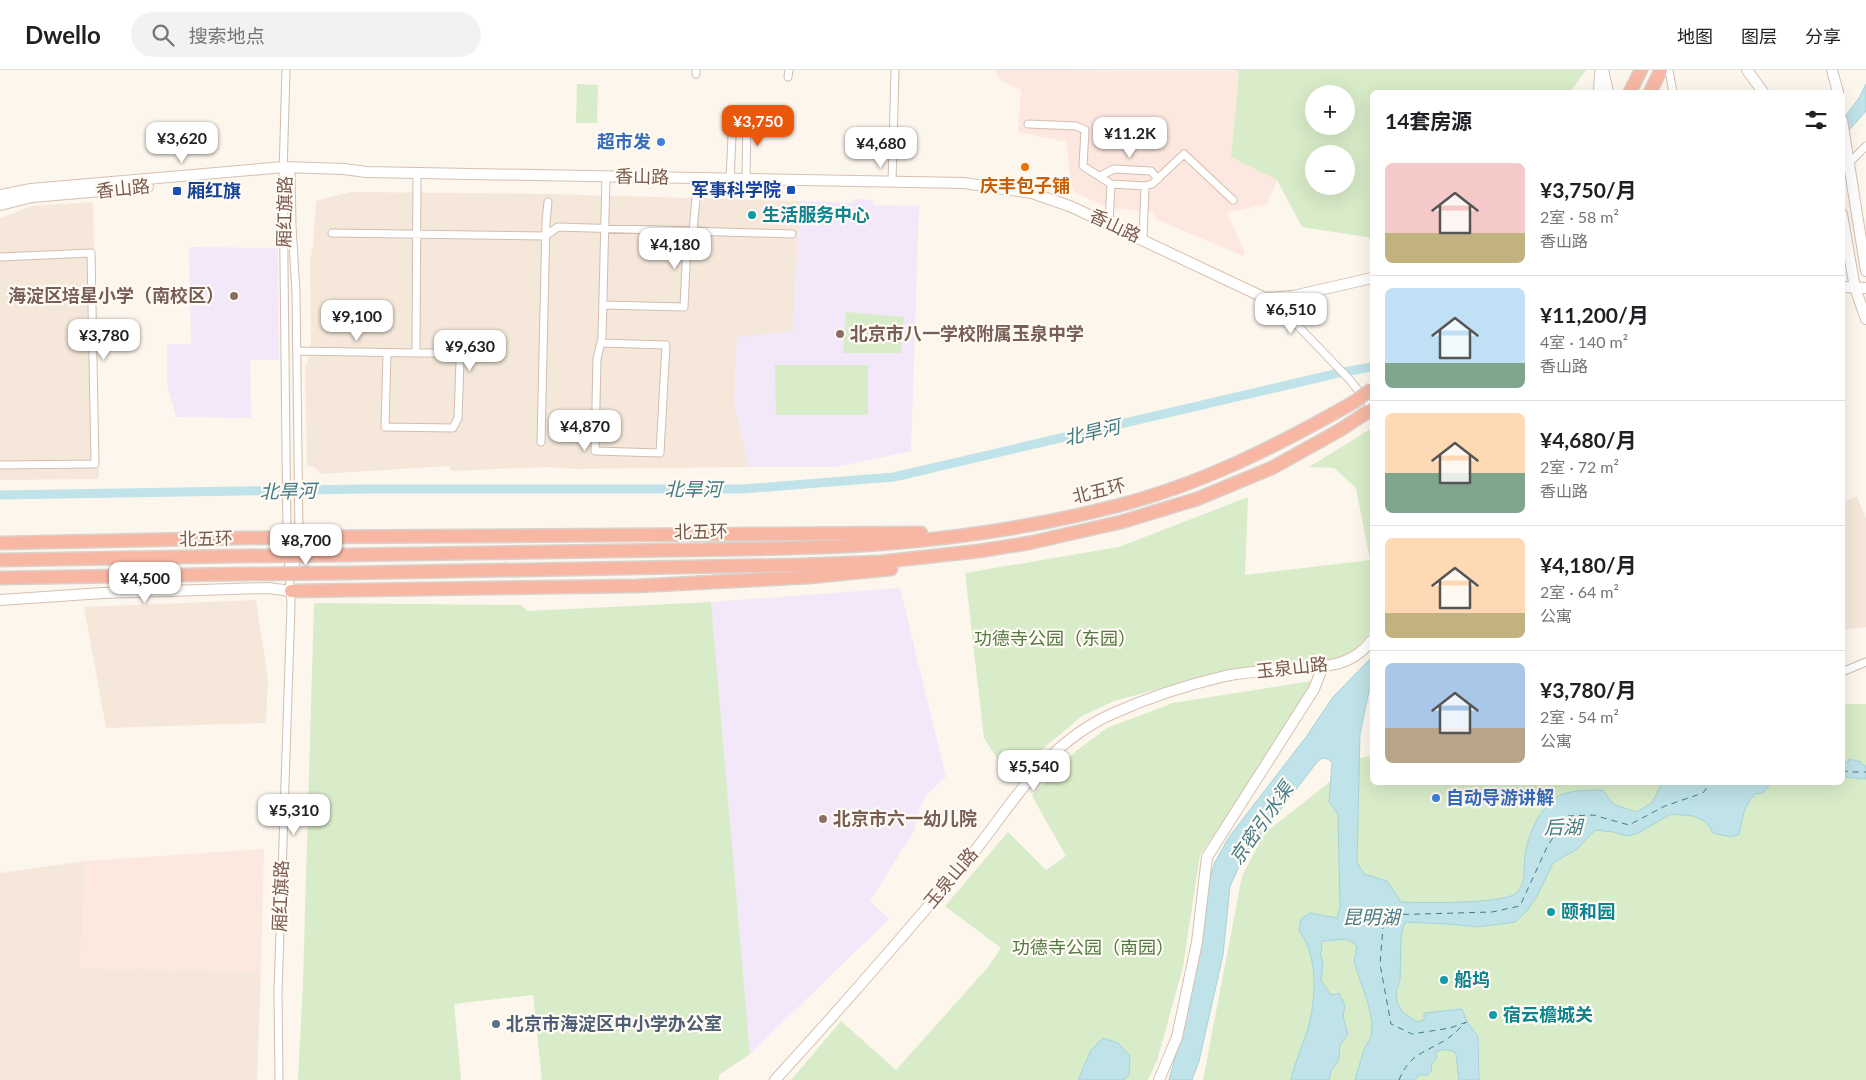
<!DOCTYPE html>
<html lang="zh">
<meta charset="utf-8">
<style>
:root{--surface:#fff;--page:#f2f2f2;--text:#202124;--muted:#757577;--line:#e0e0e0;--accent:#ea580c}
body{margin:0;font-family:Lato,"Noto Sans SC",sans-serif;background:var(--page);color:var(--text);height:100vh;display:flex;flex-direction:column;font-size:19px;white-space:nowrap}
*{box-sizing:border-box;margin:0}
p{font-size:16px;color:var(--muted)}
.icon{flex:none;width:28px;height:28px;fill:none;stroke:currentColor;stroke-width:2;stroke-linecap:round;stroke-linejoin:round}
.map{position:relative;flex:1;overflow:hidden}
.panel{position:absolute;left:1370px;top:20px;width:475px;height:695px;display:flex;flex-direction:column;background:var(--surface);border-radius:8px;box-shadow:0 5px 20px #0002}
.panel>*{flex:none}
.controls{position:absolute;left:1305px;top:15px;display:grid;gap:10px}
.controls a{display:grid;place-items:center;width:50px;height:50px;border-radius:50%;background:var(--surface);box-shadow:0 5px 20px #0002;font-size:25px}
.price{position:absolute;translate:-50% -42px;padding:0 11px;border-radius:10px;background:#fff;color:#222;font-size:16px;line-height:32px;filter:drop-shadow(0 1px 2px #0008)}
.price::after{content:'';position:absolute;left:50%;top:30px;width:15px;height:11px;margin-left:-8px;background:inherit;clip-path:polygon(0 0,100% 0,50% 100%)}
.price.active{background:var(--accent);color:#fff}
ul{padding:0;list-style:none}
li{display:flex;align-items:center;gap:15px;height:125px;padding:0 15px}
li+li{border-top:1px solid var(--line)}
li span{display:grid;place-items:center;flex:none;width:140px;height:100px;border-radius:8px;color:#555}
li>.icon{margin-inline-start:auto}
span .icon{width:60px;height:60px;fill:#fffc;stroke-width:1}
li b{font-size:21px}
h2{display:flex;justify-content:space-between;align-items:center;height:60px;padding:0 15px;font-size:21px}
header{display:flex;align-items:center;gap:30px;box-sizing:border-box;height:70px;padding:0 25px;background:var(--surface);border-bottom:1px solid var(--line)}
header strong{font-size:24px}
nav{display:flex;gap:28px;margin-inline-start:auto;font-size:18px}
.search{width:350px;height:45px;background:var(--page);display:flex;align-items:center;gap:12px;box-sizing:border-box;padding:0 18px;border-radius:28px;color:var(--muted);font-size:19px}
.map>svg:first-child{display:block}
.residential{fill:#f5e8da}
.commercial{fill:#fde8e0}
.education{fill:#f3e8fa}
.green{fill:#d8ecc9;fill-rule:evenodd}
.water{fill:#bfe3e8;stroke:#a5d3da}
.pier{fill:#fdf6ec}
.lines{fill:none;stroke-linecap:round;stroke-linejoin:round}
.canal{stroke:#bfe3e8;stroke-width:9}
.ferry{stroke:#437c86;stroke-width:1;stroke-dasharray:6 5;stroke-linecap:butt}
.street-casing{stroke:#d1beb0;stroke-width:9}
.secondary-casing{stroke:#d6c0b0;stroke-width:12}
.highway-casing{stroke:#dad1cd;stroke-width:15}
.street{stroke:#fff;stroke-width:7}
.secondary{stroke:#fff;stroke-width:10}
.highway{stroke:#f7b7a3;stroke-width:12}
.highway-bridge-casing{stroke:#dad1cd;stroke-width:15;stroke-linecap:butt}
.highway-bridge{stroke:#f7b7a3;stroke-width:12}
.shop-dot{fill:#3f7fe0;stroke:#fffaf3;stroke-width:2}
.food-dot{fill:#e8710a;stroke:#fffaf3;stroke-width:2}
.transit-dot{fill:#1a4fb4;stroke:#fffaf3;stroke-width:2}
.culture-dot{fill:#0f9aa8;stroke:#fffaf3;stroke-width:2}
.education-dot{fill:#8d6e63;stroke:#fffaf3;stroke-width:2}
.service-dot{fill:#5c6f8a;stroke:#fffaf3;stroke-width:2}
.labels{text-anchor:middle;stroke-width:4.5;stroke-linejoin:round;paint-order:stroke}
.shop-label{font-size:18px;font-weight:bold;fill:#366cbe;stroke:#fffaf3;text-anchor:end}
.street-label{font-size:18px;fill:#7a5c4d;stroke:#fffaf3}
.food-label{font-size:18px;font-weight:bold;fill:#c56008;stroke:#fffaf3}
.transit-label{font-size:18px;font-weight:bold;fill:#164399;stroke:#fffaf3;text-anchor:end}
.culture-label{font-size:18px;font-weight:bold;fill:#0d838f;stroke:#fffaf3;text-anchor:start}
.education-label{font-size:18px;font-weight:bold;fill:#785e54;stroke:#fffaf3;text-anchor:start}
.park-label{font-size:18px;fill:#537a41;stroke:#fffaf3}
.service-label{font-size:18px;font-weight:bold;fill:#4e5e75;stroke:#fffaf3;text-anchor:start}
.water-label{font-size:19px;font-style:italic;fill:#437c86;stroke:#fffaf3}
</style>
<header>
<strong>Dwello</strong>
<div class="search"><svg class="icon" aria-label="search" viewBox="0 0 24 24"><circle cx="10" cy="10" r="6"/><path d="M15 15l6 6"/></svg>搜索地点</div>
<nav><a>地图</a><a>图层</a><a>分享</a></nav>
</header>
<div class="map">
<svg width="1866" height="1010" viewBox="0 0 1866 1010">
<rect width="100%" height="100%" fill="#fdf6ec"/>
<path class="residential" d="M 350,122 L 549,124 L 800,131 L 793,261 L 737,268 L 734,332 L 749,397 L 576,399 L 547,397 L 452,401 L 449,396 L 321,404 L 315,398 L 307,396 L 305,295 L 308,291 L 311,272 L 310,191 L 313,176 L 316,131 Z
M 93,132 L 99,409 L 0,410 L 0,148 L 32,136 Z
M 1857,426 L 1866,449 L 1866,557 L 1843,560 L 1843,432 Z
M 256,530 L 268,609 L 266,653 L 106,658 L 84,537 Z
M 86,791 L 80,898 L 261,901 L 257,1010 L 0,1010 L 0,803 Z"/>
<path class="commercial" d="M 995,0 L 1239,1 L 1231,87 L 1277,110 L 1267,134 L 1227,143 L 1245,183 L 1243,186 L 1156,149 L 1152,142 L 1111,138 L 1075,123 L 1071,114 L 1066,72 L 1018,62 L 1021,20 L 1001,11 Z
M 264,779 L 261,901 L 80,898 L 86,791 Z"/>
<path class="education" d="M 853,129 L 873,130 L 873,135 L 919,136 L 911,381 L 836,397 L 749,397 L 734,332 L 737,267 L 793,261 L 800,131 L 853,133 Z
M 189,177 L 278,178 L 279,290 L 250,290 L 251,348 L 176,347 L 167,314 L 167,274 L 191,274 Z
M 900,518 L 946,707 L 928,723 L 920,736 L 914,761 L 870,831 L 889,849 L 750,984 L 711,532 Z"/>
<path class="green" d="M 1235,0 L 1586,0 L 1570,22 L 1372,22 L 1372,168 L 1302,157 L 1277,110 L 1231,87 L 1239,1 ZM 1314,24 L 1346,24 L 1346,56 L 1314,56 ZM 1314,84 L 1346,84 L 1346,116 L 1314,116 Z
M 577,14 L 598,15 L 597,53 L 576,53 Z
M 846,242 L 904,247 L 901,283 L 843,283 Z
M 775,295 L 868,295 L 868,345 L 776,345 Z
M 1372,358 L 1372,561 L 1348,586 L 1297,595 L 1286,593 L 1226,601 L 1114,631 L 1082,646 L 1009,707 L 984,668 L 965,503 L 1119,477 L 1248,427 L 1245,505 L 1370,490 L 1356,418 L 1334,398 L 1309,397 Z
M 711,532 L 750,984 L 719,1005 L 719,1010 L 542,1010 L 533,925 L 454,934 L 461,1010 L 298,1010 L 303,911 L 314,533 L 521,535 L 528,541 Z
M 1324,609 L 1200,785 L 1183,897 L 1157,991 L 1148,1010 L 791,1010 L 841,951 L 896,1000 L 988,897 L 1001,878 L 945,836 L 1008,762 L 1046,800 L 1066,786 L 1032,726 L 1076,681 L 1107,658 L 1173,633 Z
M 1843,634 L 1866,634 L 1866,1010 L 1203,1010 L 1242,806 L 1265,763 L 1360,688 L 1372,686 L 1372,712 L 1842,712 Z"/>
<path class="water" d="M 1866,14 L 1866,41 L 1843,67 L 1844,48 L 1859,28 Z
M 1372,587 L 1372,618 L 1369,621 L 1360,664 L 1357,792 L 1364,804 L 1387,811 L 1401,832 C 1422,833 1500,834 1515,824 C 1527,816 1523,798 1525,785 C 1528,766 1538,740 1555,728 C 1566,720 1590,720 1603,720 L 1613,734 L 1636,742 L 1652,733 L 1662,713 L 1769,713 L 1768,717 L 1763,723 L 1755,724 C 1743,736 1743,748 1739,764 L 1731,767 L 1713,763 L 1707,753 L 1702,750 L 1693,746 L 1671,744 L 1638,763 L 1627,766 L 1614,762 L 1595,760 L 1577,779 L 1553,793 L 1537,826 L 1526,842 L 1515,852 L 1478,857 L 1449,854 L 1406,852 L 1403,857 L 1401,867 L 1400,911 L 1396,921 L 1397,932 L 1403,943 L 1418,952 L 1424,950 L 1424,943 L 1462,939 L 1467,952 L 1478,966 L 1479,1010 L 1459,1010 L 1456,984 C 1451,978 1442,979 1436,982 L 1436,989 L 1431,995 L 1432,1001 L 1426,1006 L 1421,1004 L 1414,1010 L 1355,1010 L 1364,979 L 1371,967 L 1372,952 L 1368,933 L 1354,892 L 1357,876 L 1347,869 L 1323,871 L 1321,873 L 1322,879 L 1320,884 L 1323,893 L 1321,910 L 1330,924 L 1334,925 L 1339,923 L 1345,935 L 1343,947 L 1348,964 L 1340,975 L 1339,989 L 1331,1001 L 1329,1010 L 1291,1010 C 1295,991 1304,973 1309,955 C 1316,926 1318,885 1299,861 L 1301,849 L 1310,843 L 1337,848 L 1340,837 L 1338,744 L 1329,732 L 1332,693 L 1328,689 L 1323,688 L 1318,691 L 1243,788 L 1230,816 L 1223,885 L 1199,991 L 1192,1010 L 1169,1010 L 1186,947 L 1199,886 L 1208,814 L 1215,792 L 1229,767 L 1306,667 L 1333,627 Z
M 1849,689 L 1861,692 L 1861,694 L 1866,696 L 1866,709 L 1843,707 L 1843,690 L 1844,692 L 1849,692 Z
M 1103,968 L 1118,973 L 1130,986 L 1129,1004 L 1124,1010 L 1078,1010 L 1091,980 Z"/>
<path class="pier" d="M 1630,0 L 1660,0 L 1652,22 L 1623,22 L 1622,16 Z"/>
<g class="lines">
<path class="canal" d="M 0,425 L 366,419 L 742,419 L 894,407 L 1343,302 L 1372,297"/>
<path class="ferry" d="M 1842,700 L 1849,702 L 1866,702
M 1467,952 L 1450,958 L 1412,964 L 1391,954 L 1380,894 L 1384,845 L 1492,842 L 1520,836 L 1548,775 L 1568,746 L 1593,745 L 1629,755 L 1665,736 L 1703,723 L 1711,712
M 1399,1010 C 1410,983 1425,983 1447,969 C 1453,965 1459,959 1465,953"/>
<g class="street-casing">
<path id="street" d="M 1669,0 L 1673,22
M 696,4 L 696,0
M 788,7 L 789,0
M 1028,54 L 1076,56 L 1085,60 L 1083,96 L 1111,114
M 1849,93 L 1866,76
M 284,97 L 291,104 L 292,156 L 296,222 L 299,467 L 294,506
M 1100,106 L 1114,99 L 1151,101 L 1158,109
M 730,109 L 733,45
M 746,109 L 747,45
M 892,112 L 895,0
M 1145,116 L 1152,114 L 1184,84 L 1233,130
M 1109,153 L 1111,114 L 1145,116 L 1143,169
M 332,163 L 545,166 L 558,157 L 792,164
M 0,187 L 91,183 L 95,394 L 0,395
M 1266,228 L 1299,257 L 1350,310 L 1372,338
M 603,235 L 684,237 L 687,174 L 693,161 L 696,128 L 700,108
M 601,273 L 666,275 L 660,383 L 595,381 L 597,289 L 602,268 L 606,107
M 297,281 L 416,283
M 387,283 L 385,357 L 453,358 L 458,348 L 460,291 L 454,283 L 416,283 L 417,103
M 541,372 L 546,152 L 548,132
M 1842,602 L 1866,592
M 279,1010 L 278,922 L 291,535 L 287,467 L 283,104 L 286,0"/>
</g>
<g class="secondary-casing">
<path id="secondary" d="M 1603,0 L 1608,22
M 1747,0 L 1763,22
M 1832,0 L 1838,22
M 1599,22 L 1600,3
M 1842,50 L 1866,201
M 0,125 L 31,119 L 284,97 L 344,99 L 366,102 L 964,113 L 1032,123 L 1072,137 L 1265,228 L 1293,226 L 1372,208
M 0,135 L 32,127 L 148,117
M 1842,144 L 1855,218 L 1866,249
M 1842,217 L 1866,218
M 0,530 L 103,523 L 268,518 L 291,521
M 775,1010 C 838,941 900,870 960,799 C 1010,741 1039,676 1114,643 C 1150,627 1187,615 1225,606 C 1251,601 1277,600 1303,598 C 1316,596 1332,597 1345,591 C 1356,587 1365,579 1372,570
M 1159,1010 L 1177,967 L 1197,872 L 1207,787 L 1314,619 L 1323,596"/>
</g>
<g class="highway-casing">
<path id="highway" d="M 1630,22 L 1641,0
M 1650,22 L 1661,0
M 0,473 L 299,467 L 921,463
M 345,485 C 456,483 567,481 678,480 C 745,479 813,479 880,474 C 960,468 1039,456 1116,436 C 1200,415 1279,375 1354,332
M 0,490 L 242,486
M 345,503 L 799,495 L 880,492 L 979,481 L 1029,473 L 1121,452 L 1197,429 L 1272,398 L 1340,360 L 1372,339
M 0,508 L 242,504
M 291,521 L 636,516 L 810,507 L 891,499"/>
</g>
<use href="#street" class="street"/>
<use href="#secondary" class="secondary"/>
<use href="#highway" class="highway"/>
<g class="highway-bridge-casing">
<path id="highway-bridge" d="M 1354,332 L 1372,319
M 242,486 L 345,485
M 242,504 L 345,503"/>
</g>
<use href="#highway-bridge" class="highway-bridge"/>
</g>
<g class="shop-dot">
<circle cx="661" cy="72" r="5"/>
<circle cx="1436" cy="728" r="5"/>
</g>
<circle class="food-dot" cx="1025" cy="97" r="5"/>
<g class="transit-dot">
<rect x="786" y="115" width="10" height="10" rx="2.5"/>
<rect x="172" y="116" width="10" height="10" rx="2.5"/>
</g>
<g class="culture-dot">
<circle cx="752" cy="145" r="5"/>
<circle cx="1551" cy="842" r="5"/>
<circle cx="1444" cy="910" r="5"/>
<circle cx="1493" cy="945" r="5"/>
</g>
<g class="education-dot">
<circle cx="234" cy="226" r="5"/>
<circle cx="840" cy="264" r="5"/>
<circle cx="823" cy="749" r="5"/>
</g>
<circle class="service-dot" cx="496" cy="954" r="5"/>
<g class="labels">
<g class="shop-label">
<text x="651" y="78">超市发</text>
<text x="1446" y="734" text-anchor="start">自动导游讲解</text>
</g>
<g class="street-label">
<text transform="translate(642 107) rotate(1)" y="6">香山路</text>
<text transform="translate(123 119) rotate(-6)" y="6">香山路</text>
<text transform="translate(285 142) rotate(-89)" y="6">厢红旗路</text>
<text transform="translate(1115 156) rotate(25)" y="6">香山路</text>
<text transform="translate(1099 421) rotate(-14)" y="6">北五环</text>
<text transform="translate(701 462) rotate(-1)" y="6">北五环</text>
<text transform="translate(206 469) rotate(-1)" y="6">北五环</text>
<text transform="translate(1292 598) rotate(-6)" y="6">玉泉山路</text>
<text transform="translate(951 808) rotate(-50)" y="6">玉泉山路</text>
<text transform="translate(281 826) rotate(-88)" y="6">厢红旗路</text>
</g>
<g class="food-label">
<text x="1025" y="122">庆丰包子铺</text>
</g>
<g class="transit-label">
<text x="781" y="126">军事科学院</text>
<text x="187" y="127" text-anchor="start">厢红旗</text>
</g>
<g class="culture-label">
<text x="762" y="151">生活服务中心</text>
<text x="1561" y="848">颐和园</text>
<text x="1454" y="916">船坞</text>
<text x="1503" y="951">宿云檐城关</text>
</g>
<g class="education-label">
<text x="224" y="232" text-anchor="end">海淀区培星小学（南校区）</text>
<text x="850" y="270">北京市八一学校附属玉泉中学</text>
<text x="833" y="755">北京市六一幼儿院</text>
</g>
<g class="park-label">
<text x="1055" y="575">功德寺公园（东园）</text>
<text x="1093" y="884">功德寺公园（南园）</text>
</g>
<g class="service-label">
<text x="506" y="960">北京市海淀区中小学办公室</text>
</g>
<g class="water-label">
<text transform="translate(1092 362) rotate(-13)" y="7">北旱河</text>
<text x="693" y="426">北旱河</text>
<text transform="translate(288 421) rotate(-1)" y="7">北旱河</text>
<text transform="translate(1261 753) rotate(-55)" y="7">京密引水渠</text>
<text x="1563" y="764">后湖</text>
<text x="1371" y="854">昆明湖</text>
</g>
</g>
</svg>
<div class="controls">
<a>+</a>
<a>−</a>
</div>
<b class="price active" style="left:758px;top:77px">¥3,750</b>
<b class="price" style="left:1130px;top:89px">¥11.2K</b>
<b class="price" style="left:182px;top:94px">¥3,620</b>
<b class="price" style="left:881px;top:99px">¥4,680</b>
<b class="price" style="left:675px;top:200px">¥4,180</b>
<b class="price" style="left:1291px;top:265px">¥6,510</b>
<b class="price" style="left:357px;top:272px">¥9,100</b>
<b class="price" style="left:104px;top:291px">¥3,780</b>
<b class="price" style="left:470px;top:302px">¥9,630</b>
<b class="price" style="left:585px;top:382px">¥4,870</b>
<b class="price" style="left:306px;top:496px">¥8,700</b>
<b class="price" style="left:145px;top:534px">¥4,500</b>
<b class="price" style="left:1034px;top:722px">¥5,540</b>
<b class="price" style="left:294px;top:766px">¥5,310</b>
<section class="panel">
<h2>14套房源<svg class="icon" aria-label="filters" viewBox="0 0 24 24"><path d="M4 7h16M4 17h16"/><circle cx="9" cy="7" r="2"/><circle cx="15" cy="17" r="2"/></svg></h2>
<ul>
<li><span style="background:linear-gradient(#f6c9c9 70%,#c2b280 0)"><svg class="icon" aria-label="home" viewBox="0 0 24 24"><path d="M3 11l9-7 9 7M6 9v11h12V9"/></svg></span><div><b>¥3,750/月</b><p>2室 · 58 m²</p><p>香山路</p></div></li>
<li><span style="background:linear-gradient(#bfe0f5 75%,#7fa58c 0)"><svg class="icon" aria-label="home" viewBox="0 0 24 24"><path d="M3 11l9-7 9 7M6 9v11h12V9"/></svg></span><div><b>¥11,200/月</b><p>4室 · 140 m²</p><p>香山路</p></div></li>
<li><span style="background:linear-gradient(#ffd9b3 60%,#7fa58c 0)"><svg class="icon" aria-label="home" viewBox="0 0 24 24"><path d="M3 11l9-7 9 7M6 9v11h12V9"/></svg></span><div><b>¥4,680/月</b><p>2室 · 72 m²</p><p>香山路</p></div></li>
<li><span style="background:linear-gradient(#ffd9b3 75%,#c2b280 0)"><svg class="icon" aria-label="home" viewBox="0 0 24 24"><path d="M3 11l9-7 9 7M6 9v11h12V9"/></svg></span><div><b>¥4,180/月</b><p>2室 · 64 m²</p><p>公寓</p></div></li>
<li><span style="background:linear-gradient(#a9c7e8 65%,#b9a48a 0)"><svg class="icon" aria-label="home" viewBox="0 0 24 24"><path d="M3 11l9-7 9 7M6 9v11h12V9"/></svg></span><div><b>¥3,780/月</b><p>2室 · 54 m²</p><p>公寓</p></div></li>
</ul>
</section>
</div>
